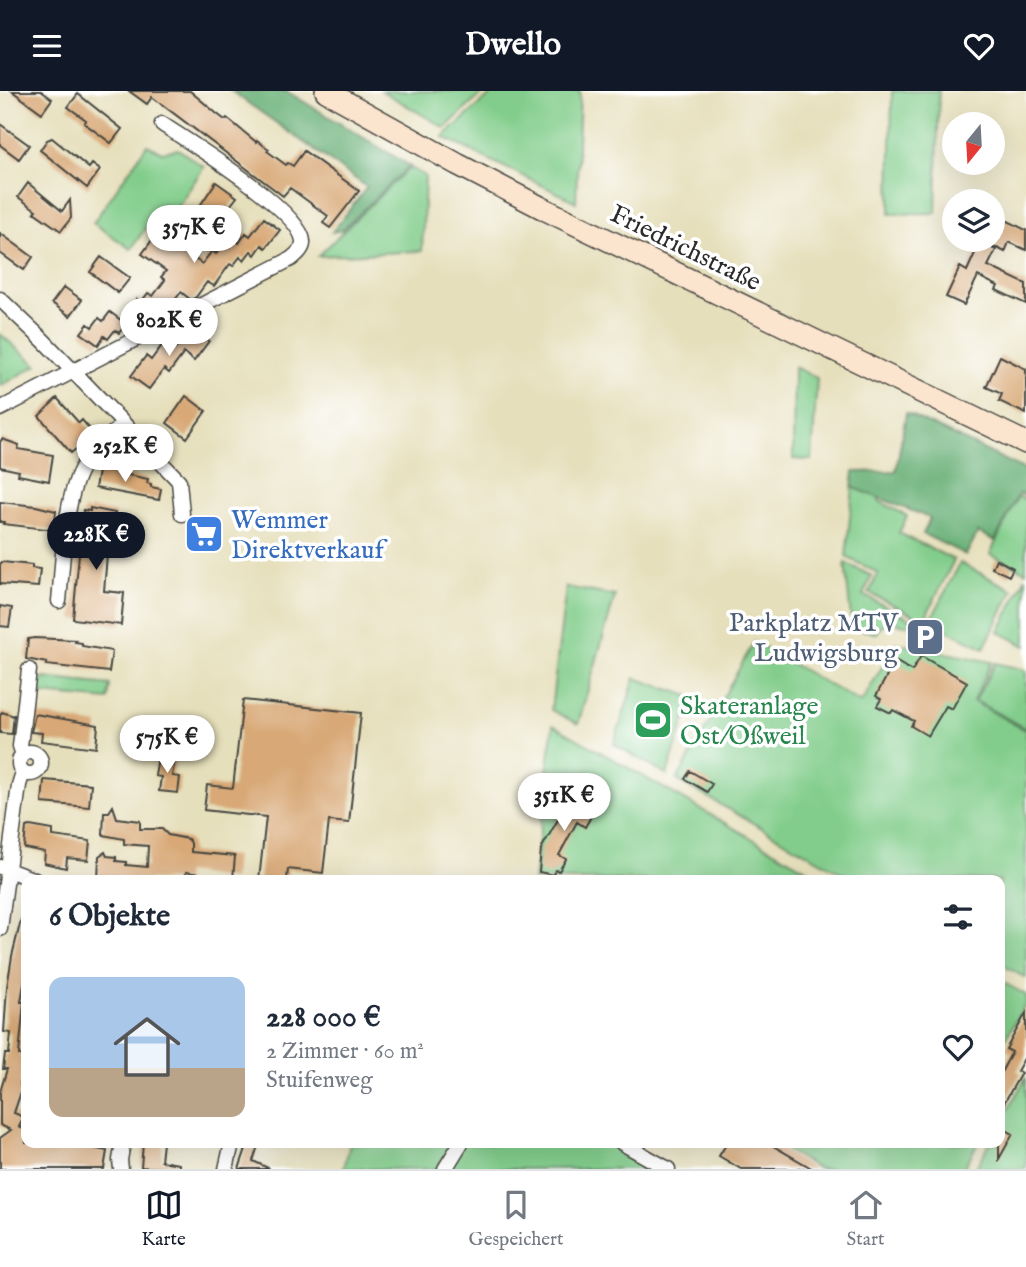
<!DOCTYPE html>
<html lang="de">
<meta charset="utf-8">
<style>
:root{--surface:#fff;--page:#f6f6f7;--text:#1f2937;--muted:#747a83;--line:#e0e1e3;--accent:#111827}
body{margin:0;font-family:"IM FELL English",serif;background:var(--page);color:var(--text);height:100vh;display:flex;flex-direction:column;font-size:26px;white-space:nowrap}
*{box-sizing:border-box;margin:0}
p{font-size:23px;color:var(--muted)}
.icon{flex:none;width:38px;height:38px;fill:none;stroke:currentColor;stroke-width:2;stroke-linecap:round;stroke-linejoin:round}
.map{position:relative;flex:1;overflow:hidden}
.details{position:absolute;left:21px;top:784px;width:984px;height:273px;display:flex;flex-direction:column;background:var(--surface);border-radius:14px;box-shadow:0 7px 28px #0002}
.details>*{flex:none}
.needle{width:46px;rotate:198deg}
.tools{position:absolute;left:942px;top:21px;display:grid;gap:14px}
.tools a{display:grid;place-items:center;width:63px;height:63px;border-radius:50%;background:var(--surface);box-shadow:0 7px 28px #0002;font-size:35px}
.price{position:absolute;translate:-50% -60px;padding:0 16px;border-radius:24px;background:#fff;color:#222;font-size:23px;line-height:46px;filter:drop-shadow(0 2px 4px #0008)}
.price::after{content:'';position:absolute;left:50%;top:42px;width:21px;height:16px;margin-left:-10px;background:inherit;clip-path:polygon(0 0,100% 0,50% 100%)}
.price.on{background:var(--accent);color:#fff}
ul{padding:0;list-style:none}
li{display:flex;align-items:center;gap:21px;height:175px;padding:0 28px}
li+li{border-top:2px solid var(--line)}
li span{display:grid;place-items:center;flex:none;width:196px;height:140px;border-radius:14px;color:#555}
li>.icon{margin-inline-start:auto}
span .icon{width:84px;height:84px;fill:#fffc;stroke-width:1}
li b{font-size:30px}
h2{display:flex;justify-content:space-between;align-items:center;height:84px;padding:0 28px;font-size:30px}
header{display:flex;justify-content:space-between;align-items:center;height:91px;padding:0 28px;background:var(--accent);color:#fff;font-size:32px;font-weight:700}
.tabs{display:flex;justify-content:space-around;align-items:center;height:98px;border-top:2px solid var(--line);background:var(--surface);font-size:19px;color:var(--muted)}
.tabs a{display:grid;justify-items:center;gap:4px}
.tabs .on{color:var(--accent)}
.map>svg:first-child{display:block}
.green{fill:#82cd8b;stroke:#567c5b;stroke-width:2}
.forest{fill:#69b077;stroke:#4a6e51;stroke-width:2}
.building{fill:#d8a876}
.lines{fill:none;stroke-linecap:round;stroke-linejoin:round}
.minor-casing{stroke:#474641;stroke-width:17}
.secondary-casing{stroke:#474641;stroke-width:24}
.minor{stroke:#fff;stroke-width:14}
.secondary{stroke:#fce5cf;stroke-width:21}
.labels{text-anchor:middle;stroke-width:7;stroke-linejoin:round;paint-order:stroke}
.street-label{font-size:26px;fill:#2b2b2b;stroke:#fff}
.shop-label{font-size:26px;fill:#366cbe;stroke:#fff;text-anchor:start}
.service-label{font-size:26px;fill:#4e5e75;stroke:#fff;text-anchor:end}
.leisure-label{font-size:26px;fill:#27864d;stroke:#fff;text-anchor:start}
</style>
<header><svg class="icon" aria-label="menu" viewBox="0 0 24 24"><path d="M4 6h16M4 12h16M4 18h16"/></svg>Dwello<svg class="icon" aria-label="heart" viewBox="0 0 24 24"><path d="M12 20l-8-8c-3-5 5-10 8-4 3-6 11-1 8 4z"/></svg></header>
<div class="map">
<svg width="1026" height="1078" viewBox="0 0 1026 1078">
<rect width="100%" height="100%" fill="#fff"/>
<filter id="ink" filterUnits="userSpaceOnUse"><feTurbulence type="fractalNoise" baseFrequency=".0143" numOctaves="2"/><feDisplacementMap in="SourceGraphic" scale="14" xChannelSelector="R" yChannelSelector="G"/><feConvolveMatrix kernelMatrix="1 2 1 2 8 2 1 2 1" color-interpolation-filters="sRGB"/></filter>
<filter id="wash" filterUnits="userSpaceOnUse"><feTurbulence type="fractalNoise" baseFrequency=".00686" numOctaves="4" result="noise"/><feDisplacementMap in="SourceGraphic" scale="28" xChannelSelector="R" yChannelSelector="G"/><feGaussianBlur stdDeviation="1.57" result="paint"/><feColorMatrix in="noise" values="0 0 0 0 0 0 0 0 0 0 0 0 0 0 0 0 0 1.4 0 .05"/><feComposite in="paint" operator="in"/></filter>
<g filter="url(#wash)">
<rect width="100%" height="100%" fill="#e6dfbb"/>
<path class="green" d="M 382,0 L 485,0 L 445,37 Z
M 495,0 L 580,0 L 576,111 L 443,46 Z
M 892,0 L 939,0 L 936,122 L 890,123 Z
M 147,54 L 162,61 L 178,58 L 204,76 L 174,121 L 162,113 L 131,158 L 93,132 Z
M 411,77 L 425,85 L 422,160 L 318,165 L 398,87 Z
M 0,243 L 37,274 L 0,295 Z
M 794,276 L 817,287 L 812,369 L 793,368 Z
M 853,396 L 880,407 L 879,410 L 907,425 L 899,442 L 954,469 L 924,529 L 869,502 L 878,482 L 846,466 Z
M 1018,405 L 1026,409 L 1026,481 L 990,463 Z
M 845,472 L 872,485 L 863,504 L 921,533 L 919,536 L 887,531 L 879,537 L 877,542 L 852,537 Z
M 960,472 L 1013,499 L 984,557 L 930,531 Z
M 1026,486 L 1026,555 L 999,541 Z
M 566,496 L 615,505 L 578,633 L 551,619 Z
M 754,551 L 861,612 L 896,552 L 992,571 L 973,610 L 1026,640 L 1026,887 L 999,872 L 999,789 L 854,789 L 677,689 Z
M 995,572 L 1026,579 L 1026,638 L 975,610 Z
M 43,587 L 110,594 L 108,609 L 32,602 L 33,592 L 38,593 L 39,589 L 43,590 Z
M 635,587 L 692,606 L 667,684 L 614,653 Z
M 553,634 L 825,789 L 534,789 Z
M 999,889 L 1026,904 L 1026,912 L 999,959 Z
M 1026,986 L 1026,1078 L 975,1078 L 990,1052 L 999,1052 L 999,1035 Z
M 350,1052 L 453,1052 L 436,1078 L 344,1078 Z
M 461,1052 L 608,1052 L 655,1078 L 445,1078 Z
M 774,1052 L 978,1052 L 963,1078 L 819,1078 Z"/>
<path class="forest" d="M 231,0 L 286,0 L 410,75 L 342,139 L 332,141 L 367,96 Z
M 906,322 L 1026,379 L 1026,405 L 1019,402 L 995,450 L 978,441 L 966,464 L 923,443 L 930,427 L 852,396 L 854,381 L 896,380 Z"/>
<g id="blocks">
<path class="building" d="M 12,0 L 41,0 L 52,8 L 42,22 Z
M 129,0 L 190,0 L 216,22 L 225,29 L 227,27 L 256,51 L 257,49 L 263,54 L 269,58 L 267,60 L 286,74 L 288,72 L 293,75 L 304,60 L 359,100 L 330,137 L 323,132 L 328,125 L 290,97 L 283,105 L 152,6 L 147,13 Z
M 78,3 L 122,38 L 111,52 L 84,32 L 86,29 L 68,16 Z
M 0,33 L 29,54 L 19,68 L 0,54 Z
M 52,47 L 89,77 L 92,73 L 100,79 L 87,97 L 40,59 L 47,49 Z
M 216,91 L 237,106 L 223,124 L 220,122 L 213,131 L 209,128 L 203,137 L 187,125 L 193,116 L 197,119 Z
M 28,92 L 62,120 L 70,109 L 71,127 L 61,140 L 34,121 L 36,119 L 18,106 Z
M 168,127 L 184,138 L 174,153 L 202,173 L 212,160 L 216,163 L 224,154 L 228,157 L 235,148 L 239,152 L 246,142 L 250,145 L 264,127 L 280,139 L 266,157 L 262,154 L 255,164 L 251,160 L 244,169 L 240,166 L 233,175 L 230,173 L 214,195 L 207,191 L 196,206 L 191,209 L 181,201 L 169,217 L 164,214 L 157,223 L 153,220 L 147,229 L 131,217 L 137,208 L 141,211 L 148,202 L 153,205 L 165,189 L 161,186 L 166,180 L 142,163 Z
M 1004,128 L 1026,139 L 1026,159 L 1009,151 L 1005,161 L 991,154 Z
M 0,142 L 33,166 L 24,179 L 0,162 Z
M 980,151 L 996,159 L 988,175 L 1026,193 L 1026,213 L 996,199 L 998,195 L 978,185 L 964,214 L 946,206 L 960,176 L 967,180 Z
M 101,166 L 130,187 L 118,202 L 90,181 Z
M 64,196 L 82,209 L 70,225 L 52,212 Z
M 110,221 L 126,233 L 119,242 L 115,239 L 108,248 L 104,245 L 98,254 L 81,242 L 88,233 L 92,236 L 99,227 L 103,230 Z
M 191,237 L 209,250 L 194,270 L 184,262 L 169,282 L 164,278 L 149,298 L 131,285 L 146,265 L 151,269 L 166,249 L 176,257 Z
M 1000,265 L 1026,278 L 1026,323 L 999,310 L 1002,303 L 986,296 Z
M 186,305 L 206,320 L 187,347 L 167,332 Z
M 57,307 L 79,332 L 82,329 L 94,343 L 71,362 L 39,325 Z
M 2,348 L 19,354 L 18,358 L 53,364 L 49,390 L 18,384 L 19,380 L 0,376 L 0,351 Z
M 99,375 L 118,377 L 123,379 L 123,383 L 148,388 L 147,392 L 151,393 L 151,396 L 161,398 L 159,409 L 95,397 Z
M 0,411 L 36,415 L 56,420 L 54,439 L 3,433 L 4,431 L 0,431 Z
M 90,417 L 115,422 L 113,435 L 111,434 L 109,440 L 104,500 L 124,502 L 121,534 L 73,528 L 83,419 L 90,420 Z
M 996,468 L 1013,477 L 1009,485 L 992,477 Z
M 2,471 L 32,474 L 32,477 L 40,478 L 38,496 L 0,493 L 0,473 Z
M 0,515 L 12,517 L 9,536 L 0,535 Z
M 34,547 L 76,549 L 75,551 L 82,552 L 82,555 L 112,560 L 109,581 L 46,574 L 47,572 L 26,568 L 28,548 Z
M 921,565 L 967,591 L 952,618 L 946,615 L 928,645 L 911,635 L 914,630 L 893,619 L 891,622 L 877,615 L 881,608 L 876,605 L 895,570 L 912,580 Z
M 243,609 L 361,622 L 349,732 L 329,730 L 323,782 L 288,778 L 287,789 L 259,789 L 266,726 L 204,719 L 207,694 L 233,697 Z
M 2,621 L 14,625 L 14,623 L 12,643 L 0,642 L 0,625 Z
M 35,623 L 98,634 L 96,657 L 41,650 L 42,642 L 31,641 Z
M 158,666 L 175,668 L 172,685 L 180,686 L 178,702 L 159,700 L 161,686 L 155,685 Z
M 690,680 L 712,693 L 707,701 L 685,688 Z
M 44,689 L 91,693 L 89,716 L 42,712 Z
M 574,701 L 597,715 L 585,736 L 577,731 L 559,764 L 566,768 L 559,780 L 555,779 L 553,784 L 539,781 L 541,758 Z
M 113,715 L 117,727 L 140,730 L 140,738 L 162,738 L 168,744 L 188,748 L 191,752 L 191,761 L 235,765 L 233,788 L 186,781 L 185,789 L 98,789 L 99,765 L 105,761 L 107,765 L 116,766 L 116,770 L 126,771 L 126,774 L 147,776 L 148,755 L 124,753 L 124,748 L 103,744 L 104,721 L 109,721 Z
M 30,735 L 53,739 L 53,745 L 90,750 L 88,769 L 67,767 L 66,777 L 44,772 L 45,761 L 24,757 L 26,736 Z
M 23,821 L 26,822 L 26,881 L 21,911 L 24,911 L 19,964 L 24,965 L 20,994 L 23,995 L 14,1022 L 24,1026 L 19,1036 L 26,1039 L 26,1052 L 89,1052 L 88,1056 L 107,1060 L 104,1078 L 0,1078 L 0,1047 L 11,1039 L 0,1034 L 0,1001 L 7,978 L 3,978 L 5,963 L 9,963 L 11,942 L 4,941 L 7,896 L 12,865 Z
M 1026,922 L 1026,964 L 1017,980 L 1021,982 L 999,1021 L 999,985 L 1012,961 L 1006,958 Z
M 999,1035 L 1013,1043 L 999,1068 Z
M 143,1052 L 163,1052 L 161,1070 L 179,1073 L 179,1078 L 141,1076 Z
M 248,1052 L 259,1052 L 253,1070 L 270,1078 L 239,1078 Z
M 727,1052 L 768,1052 L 813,1078 L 741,1078 L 719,1065 Z"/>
</g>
</g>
<g filter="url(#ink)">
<use href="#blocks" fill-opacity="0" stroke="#474641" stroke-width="2"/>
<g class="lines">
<g class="minor-casing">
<path id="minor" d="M 0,208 L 43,249 L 179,390 L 182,423
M 0,318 L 291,168 C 296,164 304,158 303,150 C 300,119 190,52 162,33
M 59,510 C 63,472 64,402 85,372 C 95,357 111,345 123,333
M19 672a11 11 0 1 1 22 0a11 11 0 1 1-22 0Z
M 23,664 L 20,655 L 29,579
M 0,776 L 35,789
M 0,838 L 19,694 L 23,681
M 622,1052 L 668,1078
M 121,1078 L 120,1069 L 123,1052
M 226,1078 L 232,1052
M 445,1078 L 461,1052"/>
</g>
<g class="secondary-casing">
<path id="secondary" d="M 326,0 L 457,73 L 546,119 L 1026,352"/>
</g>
<use href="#minor" class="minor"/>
<use href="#secondary" class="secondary"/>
</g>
</g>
<defs>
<g id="supermarket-square" transform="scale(2.0125)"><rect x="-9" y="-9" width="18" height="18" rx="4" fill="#3f7fe0" stroke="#fff"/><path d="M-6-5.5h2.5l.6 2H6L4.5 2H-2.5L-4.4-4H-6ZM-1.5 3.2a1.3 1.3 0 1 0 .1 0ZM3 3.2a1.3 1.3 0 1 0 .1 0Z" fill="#fff"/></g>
<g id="parking-square" transform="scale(2.0125)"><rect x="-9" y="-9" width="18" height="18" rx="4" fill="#5c6f8a" stroke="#fff"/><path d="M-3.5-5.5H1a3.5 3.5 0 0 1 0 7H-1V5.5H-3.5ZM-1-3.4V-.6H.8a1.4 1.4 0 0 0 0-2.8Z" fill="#fff"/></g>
<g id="stadium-square" transform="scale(2.0125)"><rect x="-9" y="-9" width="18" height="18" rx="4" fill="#2e9e5b" stroke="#fff"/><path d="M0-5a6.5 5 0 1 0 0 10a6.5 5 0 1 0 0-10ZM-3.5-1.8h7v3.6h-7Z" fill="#fff"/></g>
</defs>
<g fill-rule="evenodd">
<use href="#supermarket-square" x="204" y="443"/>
<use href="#parking-square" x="925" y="546"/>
<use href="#stadium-square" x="653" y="629"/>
</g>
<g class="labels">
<g class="street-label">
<text transform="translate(686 156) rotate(26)" y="9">Friedrichstraße</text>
</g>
<g class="shop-label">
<text x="231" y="437">Wemmer<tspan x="231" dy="30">Direktverkauf</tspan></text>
</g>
<g class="service-label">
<text x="898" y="540">Parkplatz MTV<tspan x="898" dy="30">Ludwigsburg</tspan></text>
</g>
<g class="leisure-label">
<text x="680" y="623">Skateranlage<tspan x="680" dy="30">Ost/Oßweil</tspan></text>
</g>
</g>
</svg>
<div class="tools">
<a><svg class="needle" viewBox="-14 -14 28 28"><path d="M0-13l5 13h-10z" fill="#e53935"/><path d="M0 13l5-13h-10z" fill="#747a83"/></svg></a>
<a><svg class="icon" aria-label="layers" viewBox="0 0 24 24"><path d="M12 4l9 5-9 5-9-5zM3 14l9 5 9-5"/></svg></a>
</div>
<b class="price" style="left:194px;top:174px">357K €</b>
<b class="price" style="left:169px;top:267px">802K €</b>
<b class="price" style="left:125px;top:393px">252K €</b>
<b class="price on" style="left:96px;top:481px">228K €</b>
<b class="price" style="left:167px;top:684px">575K €</b>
<b class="price" style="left:564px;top:742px">351K €</b>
<section class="details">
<h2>6 Objekte<svg class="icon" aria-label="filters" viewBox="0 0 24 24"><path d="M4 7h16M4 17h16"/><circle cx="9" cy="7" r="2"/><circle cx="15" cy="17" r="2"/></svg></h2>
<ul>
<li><span style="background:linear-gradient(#a9c7e8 65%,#b9a48a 0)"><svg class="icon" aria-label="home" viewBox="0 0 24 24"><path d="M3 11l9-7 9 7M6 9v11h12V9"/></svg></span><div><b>228 000 €</b><p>2 Zimmer · 60 m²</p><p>Stuifenweg</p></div><svg class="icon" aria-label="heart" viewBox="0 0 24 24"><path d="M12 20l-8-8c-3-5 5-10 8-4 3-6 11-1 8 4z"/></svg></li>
</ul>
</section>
</div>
<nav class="tabs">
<a class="on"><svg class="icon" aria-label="map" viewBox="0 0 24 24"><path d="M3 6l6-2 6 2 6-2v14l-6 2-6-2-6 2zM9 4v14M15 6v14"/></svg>Karte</a>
<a><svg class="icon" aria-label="saved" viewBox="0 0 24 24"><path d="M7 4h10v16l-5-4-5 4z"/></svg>Gespeichert</a>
<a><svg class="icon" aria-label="home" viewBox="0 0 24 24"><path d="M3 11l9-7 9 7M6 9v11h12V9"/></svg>Start</a>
</nav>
